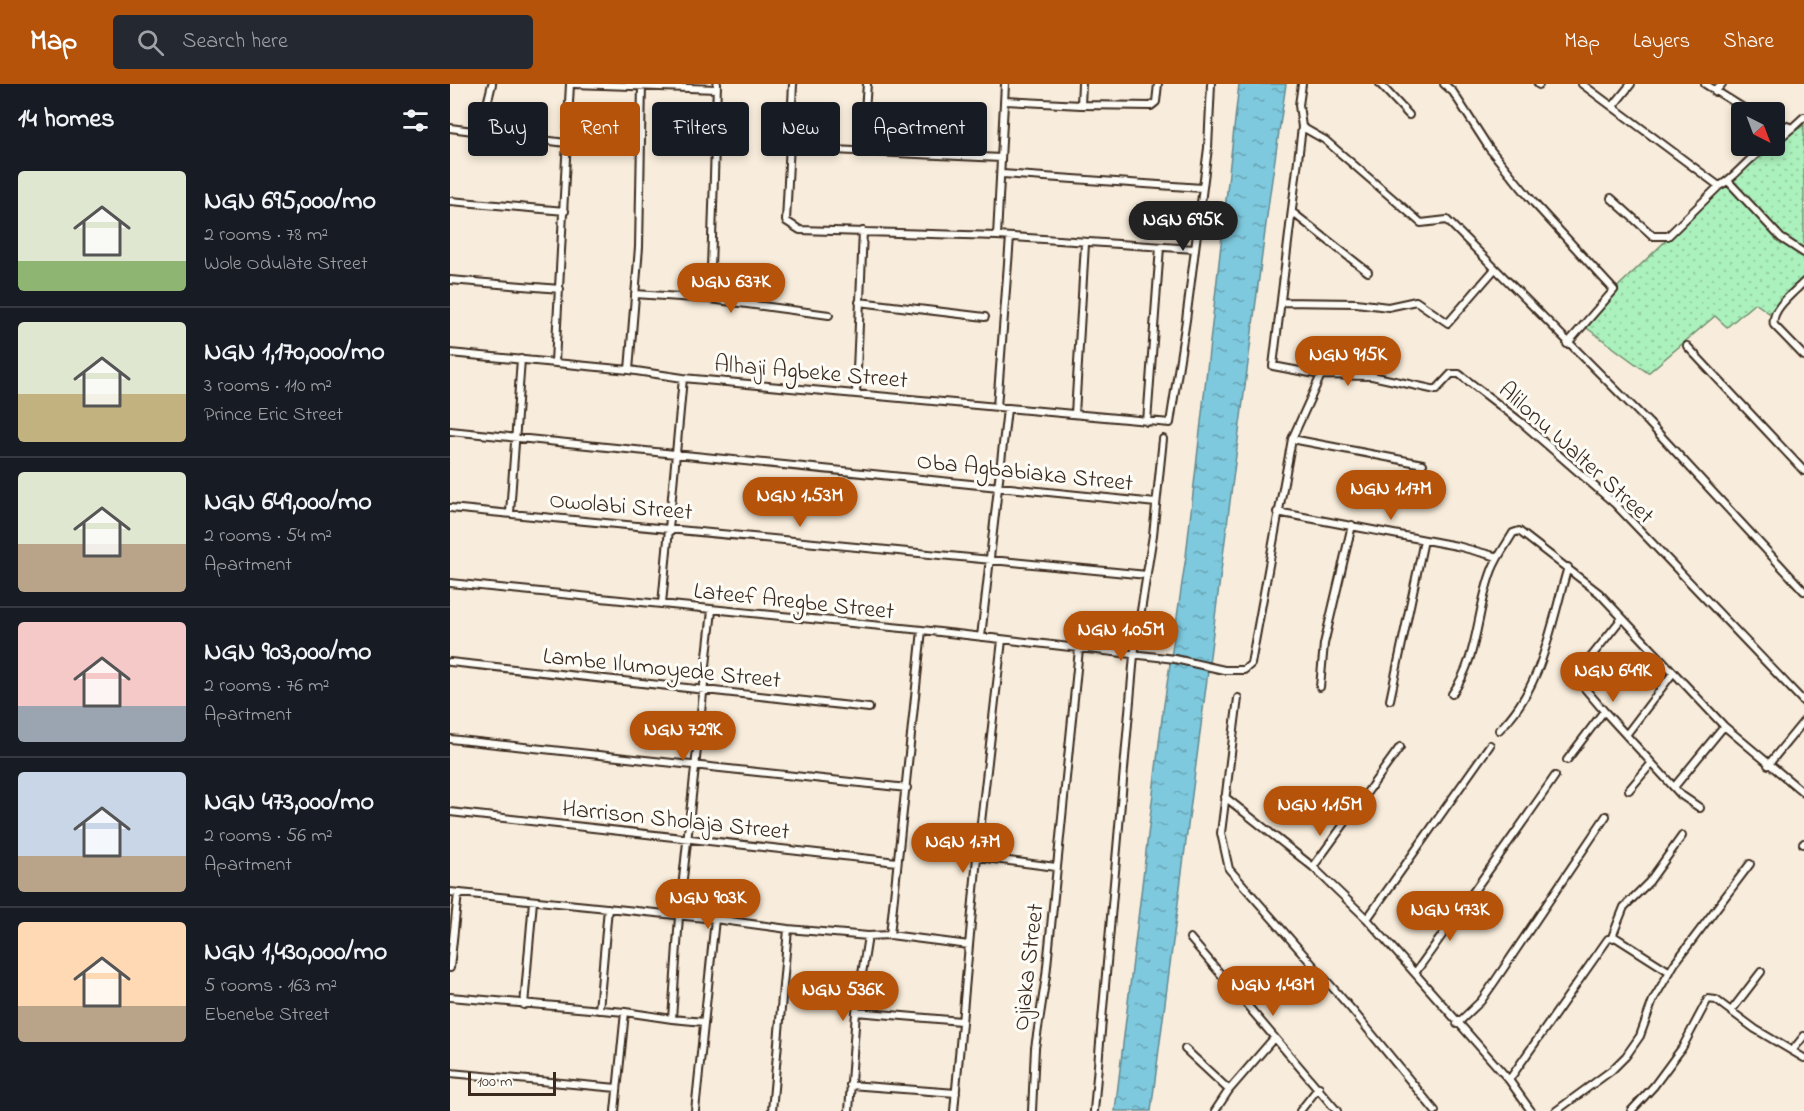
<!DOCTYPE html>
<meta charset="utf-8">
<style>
:root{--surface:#171b24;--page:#242831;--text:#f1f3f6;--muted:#9ea1a6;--line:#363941;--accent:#b45309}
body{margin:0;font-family:"Indie Flower",sans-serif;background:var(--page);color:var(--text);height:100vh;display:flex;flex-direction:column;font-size:22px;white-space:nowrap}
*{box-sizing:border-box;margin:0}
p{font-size:20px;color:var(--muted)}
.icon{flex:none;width:33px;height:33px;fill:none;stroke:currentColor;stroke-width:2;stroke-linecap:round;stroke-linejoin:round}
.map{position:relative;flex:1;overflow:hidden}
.drawer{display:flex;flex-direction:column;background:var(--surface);width:450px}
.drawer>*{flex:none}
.top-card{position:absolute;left:18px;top:18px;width:570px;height:54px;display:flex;gap:12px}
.needle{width:39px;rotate:138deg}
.controls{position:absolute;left:1281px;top:18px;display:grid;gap:12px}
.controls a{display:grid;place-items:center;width:54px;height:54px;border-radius:6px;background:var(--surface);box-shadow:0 3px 9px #0003;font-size:30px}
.scale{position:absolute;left:18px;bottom:15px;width:88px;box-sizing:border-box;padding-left:6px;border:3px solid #3b2a1e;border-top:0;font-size:16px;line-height:21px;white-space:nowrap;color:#3b2a1e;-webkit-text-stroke:4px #fdfcf7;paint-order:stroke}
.price{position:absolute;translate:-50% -51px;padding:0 14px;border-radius:21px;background:var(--accent);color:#fff;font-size:20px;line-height:39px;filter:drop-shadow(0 2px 3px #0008)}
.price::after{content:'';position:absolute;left:50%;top:36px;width:18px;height:14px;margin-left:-9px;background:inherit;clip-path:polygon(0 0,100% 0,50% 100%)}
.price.selected{background:#222;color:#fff}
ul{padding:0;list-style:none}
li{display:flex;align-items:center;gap:18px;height:150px;padding:0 18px}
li+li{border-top:2px solid var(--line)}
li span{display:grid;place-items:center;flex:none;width:168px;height:120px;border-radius:6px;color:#555}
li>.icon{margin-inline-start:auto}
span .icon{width:72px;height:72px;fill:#fffc;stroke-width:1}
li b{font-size:26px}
h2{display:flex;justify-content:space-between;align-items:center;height:72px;padding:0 18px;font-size:26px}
.chip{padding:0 21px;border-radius:6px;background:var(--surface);box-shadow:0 3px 9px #0003;font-size:21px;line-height:54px}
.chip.selected{background:var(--accent);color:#fff}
header{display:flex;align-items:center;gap:36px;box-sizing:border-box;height:84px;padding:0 30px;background:var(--accent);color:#fff}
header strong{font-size:28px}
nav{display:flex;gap:33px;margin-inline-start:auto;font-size:21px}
.search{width:420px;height:54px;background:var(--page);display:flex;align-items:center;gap:15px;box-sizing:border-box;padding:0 21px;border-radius:6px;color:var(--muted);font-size:22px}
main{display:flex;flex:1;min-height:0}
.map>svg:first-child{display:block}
.grass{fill:url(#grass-dots);stroke:#738e6e;stroke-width:1.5}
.water{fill:url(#water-ripples);stroke:#638991;stroke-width:1.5}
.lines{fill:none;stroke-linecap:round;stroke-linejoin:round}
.minor-casing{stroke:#3b2a1e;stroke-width:10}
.minor{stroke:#fdfcf7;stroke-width:6}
.labels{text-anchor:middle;stroke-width:6;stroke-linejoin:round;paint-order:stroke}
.street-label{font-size:24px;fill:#3b2a1e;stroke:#fdfcf7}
</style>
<header>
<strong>Map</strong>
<div class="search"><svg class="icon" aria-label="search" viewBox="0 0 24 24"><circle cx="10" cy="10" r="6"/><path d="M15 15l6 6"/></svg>Search here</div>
<nav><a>Map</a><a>Layers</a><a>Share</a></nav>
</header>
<main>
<section class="drawer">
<h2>14 homes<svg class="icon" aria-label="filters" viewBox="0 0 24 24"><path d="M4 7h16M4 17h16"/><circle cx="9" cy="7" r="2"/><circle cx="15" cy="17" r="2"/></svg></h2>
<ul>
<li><span style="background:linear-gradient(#dfe7d0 75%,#8fb573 0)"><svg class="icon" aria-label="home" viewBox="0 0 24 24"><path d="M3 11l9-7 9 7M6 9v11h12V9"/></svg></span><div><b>NGN 695,000/mo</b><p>2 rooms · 78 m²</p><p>Wole Odulate Street</p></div></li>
<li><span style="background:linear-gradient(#dfe7d0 60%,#c2b280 0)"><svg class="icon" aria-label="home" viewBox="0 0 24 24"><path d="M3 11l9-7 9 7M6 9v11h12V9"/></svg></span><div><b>NGN 1,170,000/mo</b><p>3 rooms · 110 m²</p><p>Prince Eric Street</p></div></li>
<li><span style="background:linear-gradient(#dfe7d0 60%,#b9a48a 0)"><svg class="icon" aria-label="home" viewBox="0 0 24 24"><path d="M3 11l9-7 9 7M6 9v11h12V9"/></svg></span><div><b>NGN 649,000/mo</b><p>2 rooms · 54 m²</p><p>Apartment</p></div></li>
<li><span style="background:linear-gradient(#f6c9c9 70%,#9aa5b1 0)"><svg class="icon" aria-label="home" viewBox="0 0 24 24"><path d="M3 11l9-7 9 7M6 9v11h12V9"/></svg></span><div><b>NGN 903,000/mo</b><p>2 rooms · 76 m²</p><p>Apartment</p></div></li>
<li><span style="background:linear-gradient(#c9d6e8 70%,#b9a48a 0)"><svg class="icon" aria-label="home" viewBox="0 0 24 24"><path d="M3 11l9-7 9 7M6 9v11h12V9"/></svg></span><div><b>NGN 473,000/mo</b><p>2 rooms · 56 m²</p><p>Apartment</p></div></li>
<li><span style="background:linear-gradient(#ffd9b3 70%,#b9a48a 0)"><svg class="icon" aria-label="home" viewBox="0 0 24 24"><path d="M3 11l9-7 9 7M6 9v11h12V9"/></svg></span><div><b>NGN 1,430,000/mo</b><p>5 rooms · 163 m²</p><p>Ebenebe Street</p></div></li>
</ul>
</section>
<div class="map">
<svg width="1354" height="1027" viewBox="0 0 1354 1027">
<defs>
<pattern id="grass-dots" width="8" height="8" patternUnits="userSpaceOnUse" patternTransform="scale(1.5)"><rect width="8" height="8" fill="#abf1bd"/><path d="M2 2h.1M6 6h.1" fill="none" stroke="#94cfa2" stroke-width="1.8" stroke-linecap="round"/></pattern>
<pattern id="water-ripples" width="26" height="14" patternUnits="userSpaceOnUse" patternTransform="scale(1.5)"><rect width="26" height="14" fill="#7ec9de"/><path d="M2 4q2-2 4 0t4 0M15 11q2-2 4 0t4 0" fill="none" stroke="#68a3b3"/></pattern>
</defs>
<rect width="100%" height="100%" fill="#f8eddc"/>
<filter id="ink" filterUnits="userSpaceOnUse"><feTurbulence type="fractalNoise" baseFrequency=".0167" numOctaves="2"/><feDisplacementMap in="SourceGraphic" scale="12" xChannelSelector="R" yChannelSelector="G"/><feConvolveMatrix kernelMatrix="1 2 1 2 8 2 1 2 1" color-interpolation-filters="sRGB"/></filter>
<g filter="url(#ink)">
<path class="grass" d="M 1354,41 L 1354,192 L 1319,229 L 1305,219 L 1277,243 L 1265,232 L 1198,289 L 1130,239 L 1278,97 L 1306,72 Z"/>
<path class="water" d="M 789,0 L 836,0 L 820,109 L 701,1027 L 665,1027 L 712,634 L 736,472 Z"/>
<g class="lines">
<g class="minor-casing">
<path id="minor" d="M 124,0 L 267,5
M 343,0 L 336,137 L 350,146 L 547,152 L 745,165
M 852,0 L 849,21 L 852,43 L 823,282 L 871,291 L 922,292 L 986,306 L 1001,290 L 1009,290 L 1071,338 L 1165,420 L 1354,618
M 930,0 L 959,31
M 994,0 L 1003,8 L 1039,64 L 1084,119 L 1164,206 L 1117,260
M 1088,0 L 1089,1
M 1132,0 L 1269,102 C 1286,94 1297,73 1319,62
M 1255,0 L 1300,28
M 1265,8 L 1272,0
M 555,17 L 631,21 L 632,0
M 631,21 L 701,22 L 706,18 L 708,0
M 1164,21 L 1181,0
M 1324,37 L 1342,44 L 1354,33
M 852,43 L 875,56 L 971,139 L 997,136 L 1199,339 L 1354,507
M 0,44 L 116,59
M 30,48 L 42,0
M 1324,59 L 1342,44
M 342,64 L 551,74
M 412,66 L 417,0
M 552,90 L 752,104
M 1278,97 L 1331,154 L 1354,169
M 1161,114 L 1203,152 L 1218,152 L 1269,102
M 0,117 L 115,127
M 842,128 L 918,188
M 547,152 L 555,0
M 0,196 L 110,205
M 1354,198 C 1344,208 1320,226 1324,241 L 1354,272
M 185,210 L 260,215 L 379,231
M 260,215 L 267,0
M 409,218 L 535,233
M 831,218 L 906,219 L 938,223 L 966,217 L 998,239 L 1044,186
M 1237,262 L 1354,387
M 0,269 L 179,286 L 233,294 L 720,339 L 736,236 L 758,64 L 761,0
M 105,278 L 120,0
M 179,286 L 189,163 L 192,0
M 406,309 L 413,147
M 547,323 L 560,153
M 625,330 L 635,160
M 697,338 L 710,163
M 0,347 L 706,419
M 842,355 L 973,380
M 0,424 L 697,491
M 827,428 L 1007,462 L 1048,473
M 60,429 L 71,275
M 0,499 L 472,546 L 725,575 L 774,586 L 794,586 L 801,580 L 842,355 L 871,291
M 212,520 L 233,294
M 531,553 L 557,325
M 0,578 L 419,624
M 870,603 L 874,560 L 902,441
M 1002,610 C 1029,573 1026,527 1042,486 C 1047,473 1056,461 1063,449 L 1069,447 L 1149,509 L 1274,642 L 1354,709
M 788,614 L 771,749 L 779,785 L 903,927 L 985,1027
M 940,616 L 974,456
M 1154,627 L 1125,593 L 1172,534
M 1049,646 C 1093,604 1101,539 1118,483
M 1176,651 L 1231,711 L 1250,724
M 0,655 L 457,704
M 950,663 L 863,783 L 917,835 L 1059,996 L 1081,1027
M 1117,676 L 1154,627 L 1176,651 L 1223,589
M 1318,681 L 1354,637
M 1225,702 L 1274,642
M 1179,706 L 1201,680
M 775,713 L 863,783
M 0,728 L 447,778
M 1353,760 L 1354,759
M 527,773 L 606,783
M 0,808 L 265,835 L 338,845 L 418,852 L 440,851 L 519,861
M 917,835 L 1040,661
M 440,851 L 472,546
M 1162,853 L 1174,823 L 1199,798 L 1232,752
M 740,854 L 887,1027
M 0,884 L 8,809
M 965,889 C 1012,823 1060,758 1105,692
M 0,913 L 175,928 L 222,935 L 229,832 L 262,526
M 74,921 L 83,817
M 149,926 L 158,824
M 1281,927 L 1311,888
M 406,928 L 511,937
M 222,935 L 254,938
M 1007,940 L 1031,917 L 1045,897 L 1156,732
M 735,965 L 779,1006
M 1342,967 L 1354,952
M 0,989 L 167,1004
M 1059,996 L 1158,855 L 1165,853 L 1220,888
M 400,1001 L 506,1009
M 165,1027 L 175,928
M 245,1027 L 265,835
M 322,1027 L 338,845
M 399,1027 L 406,928 L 418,852
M 504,1027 L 527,773 L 552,556
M 582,1027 L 585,964 L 596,892 L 629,565
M 644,1027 L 684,571 L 703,451 L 713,355
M 765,1027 L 779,1006 L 824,954
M 850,1027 L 869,1003
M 1106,1027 L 1162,986 L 1176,972 L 1190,952 L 1203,916 L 1225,879 L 1300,780
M 1181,1027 L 1204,1002 L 1232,964 L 1258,915 L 1266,916 L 1305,945 L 1354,974"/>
</g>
<use href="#minor" class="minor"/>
</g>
</g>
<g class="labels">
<g class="street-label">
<text transform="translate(361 287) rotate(5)" y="8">Alhaji Agbeke Street</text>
<text transform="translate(1127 368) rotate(42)" y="8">Alilonu Walter Street</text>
<text transform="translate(575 387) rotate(6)" y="8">Oba Agbabiaka Street</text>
<text transform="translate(171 421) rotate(5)" y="8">Owolabi Street</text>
<text transform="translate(344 516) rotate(6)" y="8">Lateef Aregbe Street</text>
<text transform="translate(212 583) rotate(6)" y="8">Lambe Ilumoyede Street</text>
<text transform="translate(226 735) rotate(6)" y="8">Harrison Sholaja Street</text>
<text transform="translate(577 883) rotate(-83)" y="8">Ojiaka Street</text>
</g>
</g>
</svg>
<div class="controls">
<a><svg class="needle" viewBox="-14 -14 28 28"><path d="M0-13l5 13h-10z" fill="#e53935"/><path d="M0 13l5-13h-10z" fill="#9ea1a6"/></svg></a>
</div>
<div class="scale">100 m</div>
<b class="price selected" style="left:733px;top:168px">NGN 695K</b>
<b class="price" style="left:281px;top:230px">NGN 637K</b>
<b class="price" style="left:898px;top:303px">NGN 915K</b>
<b class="price" style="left:941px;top:437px">NGN 1.17M</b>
<b class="price" style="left:350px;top:444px">NGN 1.53M</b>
<b class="price" style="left:671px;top:578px">NGN 1.05M</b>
<b class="price" style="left:1163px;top:619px">NGN 649K</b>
<b class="price" style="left:233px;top:678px">NGN 729K</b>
<b class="price" style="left:870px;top:753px">NGN 1.15M</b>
<b class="price" style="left:513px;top:790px">NGN 1.7M</b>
<b class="price" style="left:258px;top:846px">NGN 903K</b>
<b class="price" style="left:1000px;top:858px">NGN 473K</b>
<b class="price" style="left:823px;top:933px">NGN 1.43M</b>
<b class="price" style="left:393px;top:938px">NGN 536K</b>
<div class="top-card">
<a class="chip">Buy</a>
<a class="chip selected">Rent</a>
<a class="chip">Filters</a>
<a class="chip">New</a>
<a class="chip">Apartment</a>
</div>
</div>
</main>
